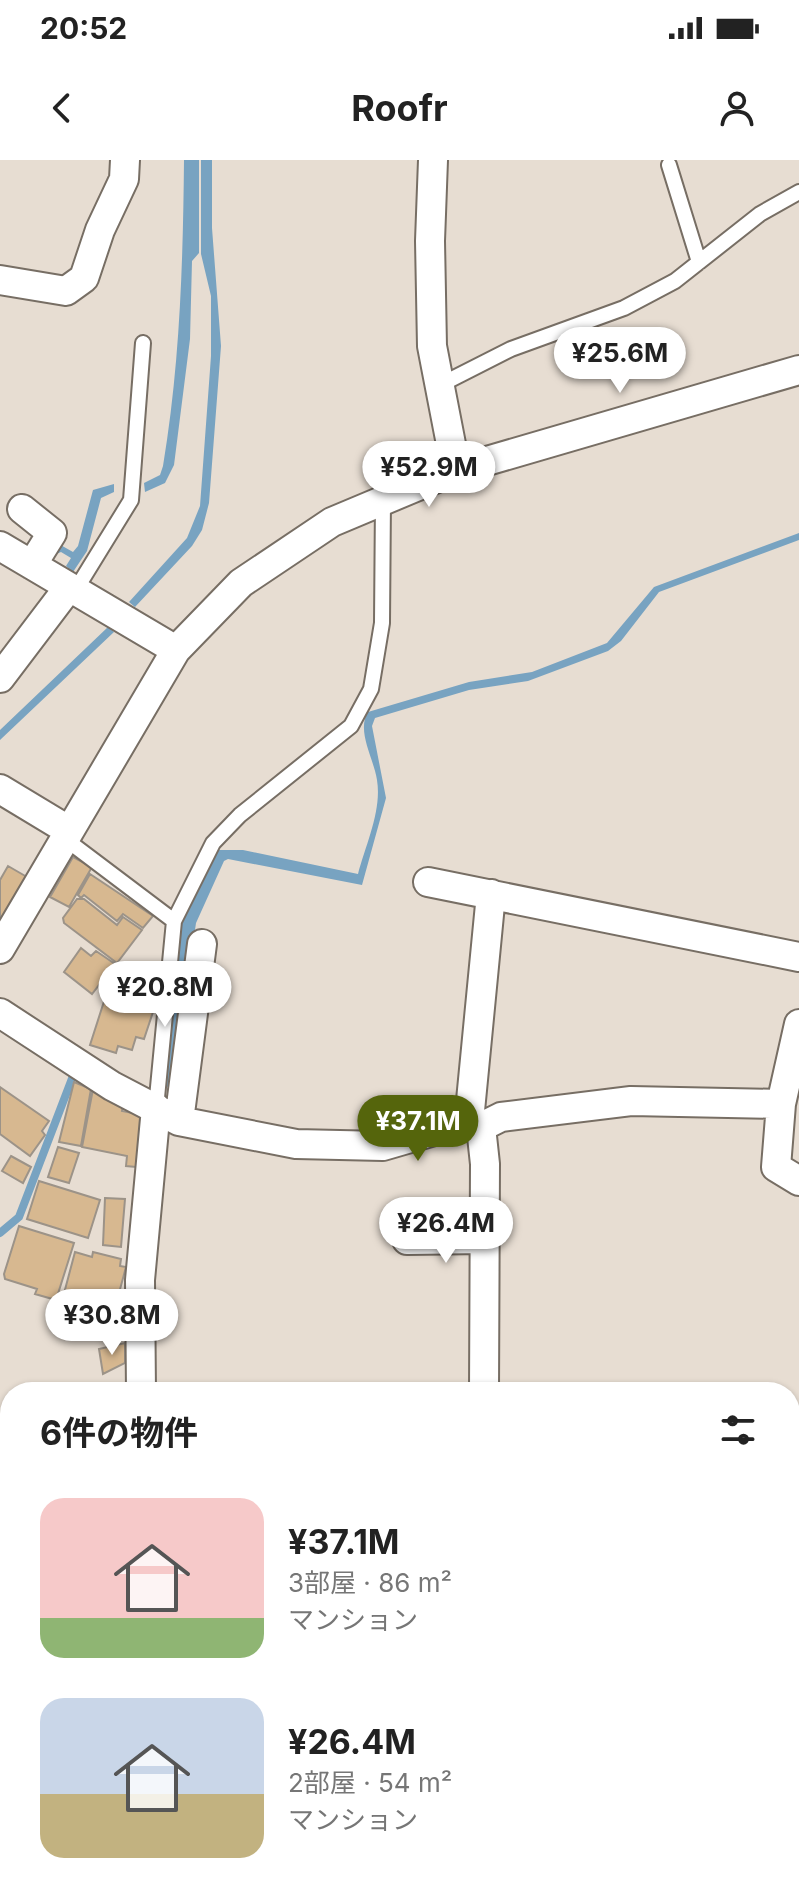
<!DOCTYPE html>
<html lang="ja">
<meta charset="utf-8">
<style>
:root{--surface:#fff;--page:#f6f6f6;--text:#222;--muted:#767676;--accent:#55650c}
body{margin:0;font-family:Inter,"Noto Sans JP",sans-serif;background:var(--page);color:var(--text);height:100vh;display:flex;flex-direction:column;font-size:30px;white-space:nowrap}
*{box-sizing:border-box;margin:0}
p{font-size:26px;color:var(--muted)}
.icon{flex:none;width:44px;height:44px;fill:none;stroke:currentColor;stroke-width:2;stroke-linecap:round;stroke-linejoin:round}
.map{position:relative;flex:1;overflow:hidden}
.side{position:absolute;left:0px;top:1222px;width:800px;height:514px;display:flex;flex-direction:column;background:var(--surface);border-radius:32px 32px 0 0;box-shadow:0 2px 6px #0004}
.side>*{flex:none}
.price{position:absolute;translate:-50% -68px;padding:0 18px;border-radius:28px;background:#fff;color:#222;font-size:26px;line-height:52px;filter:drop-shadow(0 2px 4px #0008)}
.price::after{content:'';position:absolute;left:50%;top:48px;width:24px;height:18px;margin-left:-12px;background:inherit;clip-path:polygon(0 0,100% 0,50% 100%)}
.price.selected{background:var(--accent);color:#fff}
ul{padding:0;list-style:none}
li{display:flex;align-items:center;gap:24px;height:200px;padding:0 40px}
li span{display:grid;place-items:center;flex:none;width:224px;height:160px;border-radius:24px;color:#555}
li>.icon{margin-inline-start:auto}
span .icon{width:96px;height:96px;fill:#fffc;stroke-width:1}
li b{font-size:34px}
h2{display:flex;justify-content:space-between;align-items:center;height:96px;padding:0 40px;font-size:34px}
.status{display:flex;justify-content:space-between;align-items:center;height:56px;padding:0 40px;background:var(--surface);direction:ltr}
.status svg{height:22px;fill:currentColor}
header{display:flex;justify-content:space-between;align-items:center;height:104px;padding:0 40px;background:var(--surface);font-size:36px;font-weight:700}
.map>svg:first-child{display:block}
.water{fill:#78a3c1}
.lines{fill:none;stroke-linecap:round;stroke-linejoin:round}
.stream{stroke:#78a3c1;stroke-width:8}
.building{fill:#d7b890;stroke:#9c9388;stroke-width:2}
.service-casing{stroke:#776e64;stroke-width:18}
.minor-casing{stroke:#776e64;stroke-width:32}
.service{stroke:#fff;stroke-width:14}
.minor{stroke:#fff;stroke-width:28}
</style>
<div class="status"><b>20:52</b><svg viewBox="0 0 49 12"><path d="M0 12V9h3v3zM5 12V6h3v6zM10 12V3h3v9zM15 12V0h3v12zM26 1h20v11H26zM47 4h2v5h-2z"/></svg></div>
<header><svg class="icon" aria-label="back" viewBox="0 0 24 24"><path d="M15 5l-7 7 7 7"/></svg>Roofr<svg class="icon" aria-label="person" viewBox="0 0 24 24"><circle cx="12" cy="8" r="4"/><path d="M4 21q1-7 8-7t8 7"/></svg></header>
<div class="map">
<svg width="799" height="1735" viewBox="0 0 799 1735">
<rect width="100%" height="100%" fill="#e7ddd2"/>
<path class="water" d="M 184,0 L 199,0 L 199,93 L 192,101 L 190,179 L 174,305 L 165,323 L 145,332 L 144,323 L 160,315 L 163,306 C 180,204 183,103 184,0 Z
M 201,0 L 212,0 L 212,68 L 221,186 L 209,343 L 202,370 L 192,386 L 135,447 L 129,442 L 187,378 L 200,346 L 211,196 L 211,136 L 201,94 Z
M 114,324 L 114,332 L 101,338 L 87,391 L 73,412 L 66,406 L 71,398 L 61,392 L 54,395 L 57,383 L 73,392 L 78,386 L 93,330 Z
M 799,373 L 799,380 L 659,432 L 621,481 L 608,491 L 528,521 L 469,530 L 375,558 L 372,566 L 386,638 L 362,725 L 228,699 L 224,701 L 196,763 L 172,929 L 164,925 L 180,765 L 216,690 L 243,690 L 358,714 C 366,684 382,650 377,620 C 374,599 356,571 368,552 L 469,522 L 532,512 L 607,483 L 654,427 Z
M 108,467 L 114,472 L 0,580 L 0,570 Z"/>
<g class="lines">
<path class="stream" d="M 0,1073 L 19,1057 L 73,916"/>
</g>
<path class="building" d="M 73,697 L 92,707 L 69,747 L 50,737 Z
M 8,706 L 27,717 L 3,759 L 0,757 L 0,720 Z
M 90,714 L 153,756 L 143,768 L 123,754 L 117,761 L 84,735 L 81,738 L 78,735 Z
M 77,739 L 84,739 L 117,765 L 123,757 L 142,770 L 117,803 L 64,763 L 63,758 Z
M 81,788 L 91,796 L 96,791 L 115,804 L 92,834 L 64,812 Z
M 108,829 L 156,843 L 144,879 L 136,877 L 132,890 L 118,886 L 116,893 L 90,885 Z
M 74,922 L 91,929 L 81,986 L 59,982 Z
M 0,927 L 49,961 L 42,971 L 45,975 L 30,996 L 0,974 Z
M 93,929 L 106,932 L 104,938 L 123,941 L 122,951 L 143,955 L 136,1007 L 126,1006 L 127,996 L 82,987 Z
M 58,987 L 79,993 L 69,1023 L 48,1017 Z
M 11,996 L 31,1007 L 23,1023 L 2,1011 Z
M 39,1021 L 100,1040 L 88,1078 L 27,1059 Z
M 105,1038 L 125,1039 L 121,1087 L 103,1085 Z
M 19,1066 L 74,1083 L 56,1140 L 35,1134 L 37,1129 L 5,1119 L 4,1114 Z
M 75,1092 L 92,1097 L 93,1092 L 121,1099 L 120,1106 L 126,1107 L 119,1133 L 129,1136 L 124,1155 L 128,1156 L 126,1162 L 119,1160 L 118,1165 L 88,1157 L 88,1147 L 62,1141 Z
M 125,1183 L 125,1203 L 103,1214 L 99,1189 Z"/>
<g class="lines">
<g class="service-casing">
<path id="service" d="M 669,5 L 699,102
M 440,225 L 511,189 L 624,148 L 675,121 L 760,54 L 799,32
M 75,431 L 131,340 L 143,183
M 64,678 L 174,761
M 156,948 L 174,761 L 213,683 L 240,655 L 351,566 L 371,529 L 382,463 L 383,339"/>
</g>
<g class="minor-casing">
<path id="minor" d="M 433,0 L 430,81 L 432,186 L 456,310
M 0,120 L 66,131 L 84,118 L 100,70 L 124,19 L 125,0
M 22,349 L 52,373 L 32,405
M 0,386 L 176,490
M 0,518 L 69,427
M 0,629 L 68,670
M 428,722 L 799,797
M 0,789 L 176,490 L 241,423 L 332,362 L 456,310 L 799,210
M 0,853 L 112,926 L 179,961 L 296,984 L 383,986 L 469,961 L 481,967 L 485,1004 L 484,1232
M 799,864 L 781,944 L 776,1007 L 799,1021
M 179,961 L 202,784
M 469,961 L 491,734
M 481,967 L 501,957 L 631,941 L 781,944
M 407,1080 L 485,1079
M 141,1232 L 140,1120 L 156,948
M 790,1377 L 799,1385
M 790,1409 L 799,1403
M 0,1585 L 10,1578
M 0,1646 L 10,1660
M 51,1726 L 55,1735
M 577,1726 L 577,1735"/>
</g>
<use href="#service" class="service"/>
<use href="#minor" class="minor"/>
</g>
</svg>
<b class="price" style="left:620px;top:235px">¥25.6M</b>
<b class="price" style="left:429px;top:349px">¥52.9M</b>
<b class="price" style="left:165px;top:869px">¥20.8M</b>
<b class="price selected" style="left:418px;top:1003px">¥37.1M</b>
<b class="price" style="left:446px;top:1105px">¥26.4M</b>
<b class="price" style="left:112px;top:1197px">¥30.8M</b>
<section class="side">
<h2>6件の物件<svg class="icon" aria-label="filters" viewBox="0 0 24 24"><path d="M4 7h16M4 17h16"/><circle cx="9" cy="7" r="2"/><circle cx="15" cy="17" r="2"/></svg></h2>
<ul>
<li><span style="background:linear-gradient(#f6c9c9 75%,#8fb573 0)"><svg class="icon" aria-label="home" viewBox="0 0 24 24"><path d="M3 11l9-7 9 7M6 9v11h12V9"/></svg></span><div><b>¥37.1M</b><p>3部屋 · 86 m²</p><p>マンション</p></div></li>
<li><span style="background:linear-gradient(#c9d6e8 60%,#c2b280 0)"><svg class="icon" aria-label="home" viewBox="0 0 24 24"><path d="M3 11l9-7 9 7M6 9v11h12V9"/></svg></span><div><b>¥26.4M</b><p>2部屋 · 54 m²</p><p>マンション</p></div></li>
</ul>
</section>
</div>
